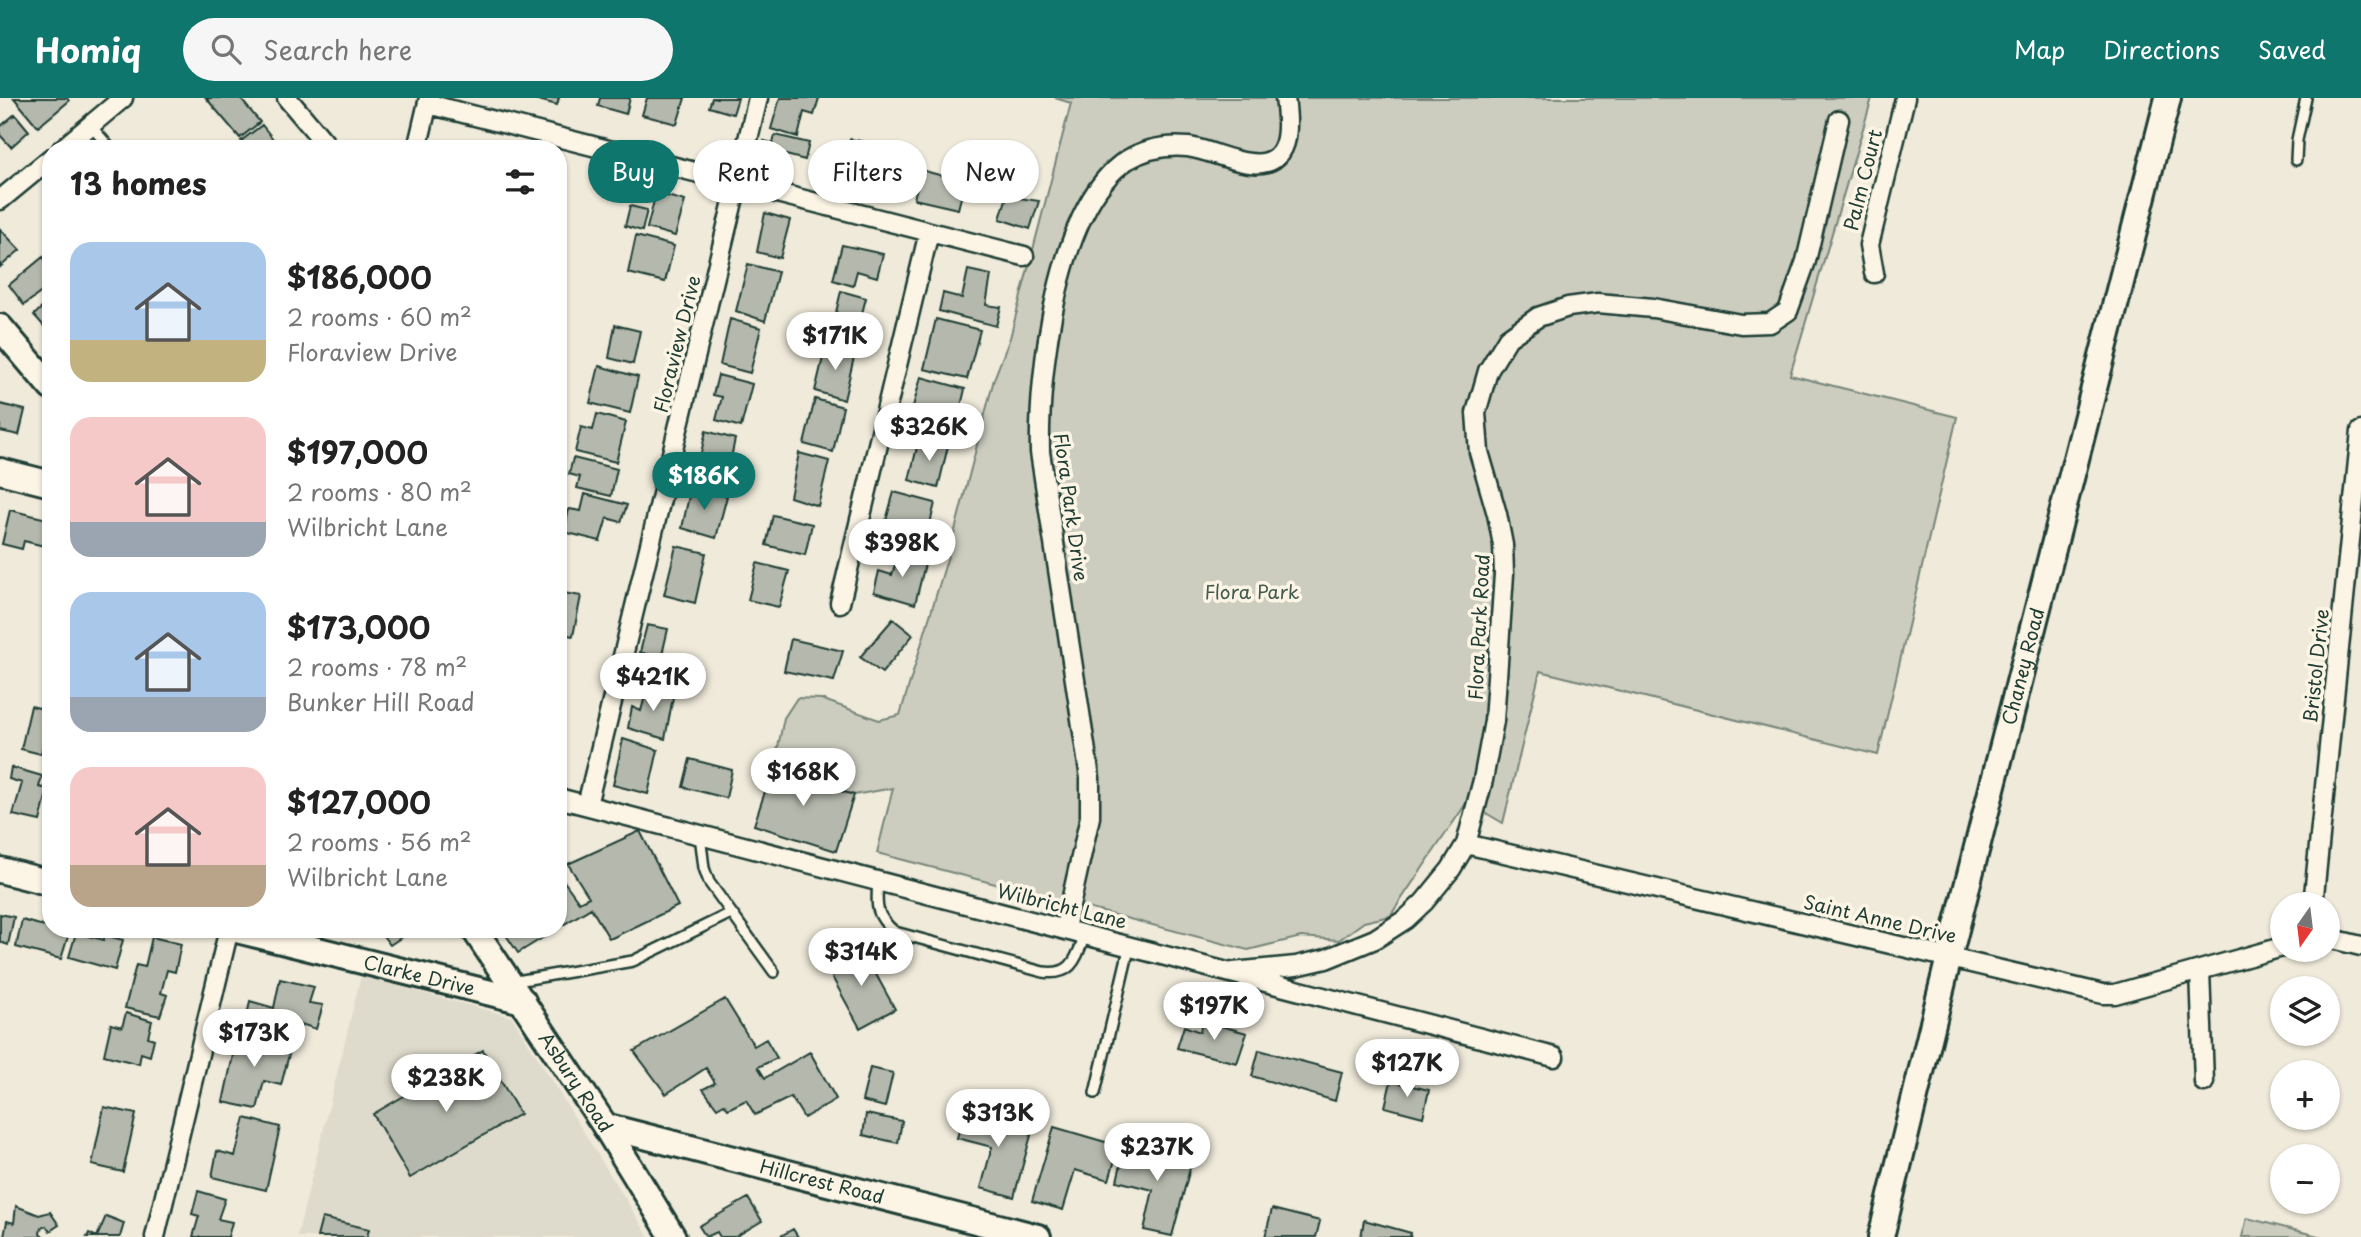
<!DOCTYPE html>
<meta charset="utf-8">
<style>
:root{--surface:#fff;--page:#f6f6f6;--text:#222;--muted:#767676;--accent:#0f766e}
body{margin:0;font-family:"Playpen Sans",sans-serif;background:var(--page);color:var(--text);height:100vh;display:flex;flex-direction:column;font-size:26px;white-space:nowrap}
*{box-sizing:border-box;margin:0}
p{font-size:23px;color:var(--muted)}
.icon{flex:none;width:38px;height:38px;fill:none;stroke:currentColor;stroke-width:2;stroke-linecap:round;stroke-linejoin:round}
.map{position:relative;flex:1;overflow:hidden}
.sheet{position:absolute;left:42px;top:42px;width:525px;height:798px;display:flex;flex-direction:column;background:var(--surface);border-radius:28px;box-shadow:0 2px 5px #0004}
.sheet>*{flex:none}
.hud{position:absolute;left:588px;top:42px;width:665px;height:63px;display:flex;gap:14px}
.needle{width:46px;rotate:194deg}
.tools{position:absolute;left:2270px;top:794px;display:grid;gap:14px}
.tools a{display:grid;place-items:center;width:70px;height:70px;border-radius:50%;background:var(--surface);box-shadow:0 2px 5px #0004;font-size:35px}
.price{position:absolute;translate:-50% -60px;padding:0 16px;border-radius:24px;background:#fff;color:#222;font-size:23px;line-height:46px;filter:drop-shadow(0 2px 4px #0008)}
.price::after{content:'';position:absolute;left:50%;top:42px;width:21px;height:16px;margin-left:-10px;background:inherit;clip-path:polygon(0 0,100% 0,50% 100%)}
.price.on{background:var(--accent);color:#fff}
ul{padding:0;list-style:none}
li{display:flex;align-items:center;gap:21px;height:175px;padding:0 28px}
li span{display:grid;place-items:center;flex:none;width:196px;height:140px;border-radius:21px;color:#555}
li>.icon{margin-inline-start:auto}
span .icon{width:84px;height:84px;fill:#fffc;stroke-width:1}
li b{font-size:30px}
h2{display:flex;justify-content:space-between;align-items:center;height:84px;padding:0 28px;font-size:30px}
.chip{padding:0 24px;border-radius:32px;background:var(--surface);box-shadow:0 2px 5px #0004;font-size:24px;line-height:63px}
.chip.on{background:var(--accent);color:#fff}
header{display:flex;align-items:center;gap:42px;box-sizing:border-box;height:98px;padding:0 35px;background:var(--accent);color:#fff}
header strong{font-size:33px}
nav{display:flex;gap:38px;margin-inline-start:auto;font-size:24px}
.search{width:490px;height:63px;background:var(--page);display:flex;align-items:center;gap:18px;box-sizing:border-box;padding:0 24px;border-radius:38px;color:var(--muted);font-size:26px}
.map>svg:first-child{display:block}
.built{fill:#dedbcc}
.green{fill:#cccdbf;stroke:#76857a;stroke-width:2}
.building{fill:#b5b9ad;stroke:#1f3d34;stroke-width:2}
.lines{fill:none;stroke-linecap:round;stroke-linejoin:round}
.lane-casing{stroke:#1f3d34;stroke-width:14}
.street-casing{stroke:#1f3d34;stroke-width:23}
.secondary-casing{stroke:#1f3d34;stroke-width:30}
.lane{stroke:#fcf5e5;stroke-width:9}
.street{stroke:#fcf5e5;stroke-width:18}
.secondary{stroke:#fcf5e5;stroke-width:24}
.labels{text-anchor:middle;stroke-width:7;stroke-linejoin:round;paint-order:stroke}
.street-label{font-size:19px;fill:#1f3d34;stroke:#fcf5e5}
.park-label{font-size:19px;fill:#425a50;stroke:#fcf5e5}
</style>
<header>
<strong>Homiq</strong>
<div class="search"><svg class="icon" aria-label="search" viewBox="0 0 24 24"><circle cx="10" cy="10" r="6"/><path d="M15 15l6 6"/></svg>Search here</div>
<nav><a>Map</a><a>Directions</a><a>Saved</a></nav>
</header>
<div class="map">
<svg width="2361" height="1139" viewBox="0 0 2361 1139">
<rect width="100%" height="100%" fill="#efeada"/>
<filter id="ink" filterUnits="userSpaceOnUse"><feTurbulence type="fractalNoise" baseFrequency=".0143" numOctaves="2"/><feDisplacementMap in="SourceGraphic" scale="14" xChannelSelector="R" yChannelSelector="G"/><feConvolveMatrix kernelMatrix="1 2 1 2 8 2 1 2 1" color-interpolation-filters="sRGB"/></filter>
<g filter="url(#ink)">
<path class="built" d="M 361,878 L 512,919 L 649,1139 L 297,1139 Z"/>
<path class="green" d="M 1055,0 L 1872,0 L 1790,277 L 1957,319 L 1878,657 L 1540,573 L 1503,725 L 1467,704 L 1390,818 L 1364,824 L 1339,842 L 1301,839 L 1248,852 L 877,755 L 893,690 L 854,697 L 800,681 L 803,672 L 775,663 L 784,620 L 797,600 L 821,601 L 879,622 L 900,617 L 951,448 L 994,281 L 1010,240 L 1071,5 Z
M 2247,1120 L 2322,1139 L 2242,1139 Z"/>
<path class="building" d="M 14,0 L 67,0 L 69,3 L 38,29 Z
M 206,0 L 240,0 L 260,24 L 240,40 Z
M 531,0 L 559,0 L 557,7 Z
M 600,0 L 630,0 L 626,16 L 598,8 Z
M 647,0 L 685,0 L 677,26 L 642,17 Z
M 712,0 L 738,0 L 733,16 L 709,9 Z
M 780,0 L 819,0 L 814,17 L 804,14 L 798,39 L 771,31 Z
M 15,16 L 29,33 L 11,49 L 0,37 L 0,29 Z
M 262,27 L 281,51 L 247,51 L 241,43 Z
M 775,37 L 809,45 L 805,62 L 786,57 L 781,77 L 758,72 L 764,43 L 773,45 Z
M 850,41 L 871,45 L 863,86 L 840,80 Z
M 921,72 L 965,84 L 958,111 L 914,101 Z
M 656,95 L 685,103 L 675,138 L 647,130 Z
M 1007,98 L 1039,103 L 1030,131 L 1000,121 Z
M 630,108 L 647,112 L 642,133 L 625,128 Z
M 765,115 L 790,122 L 780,160 L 757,154 Z
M 0,131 L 20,152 L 0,169 Z
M 636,138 L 674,148 L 665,184 L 628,175 Z
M 842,147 L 883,156 L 877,179 L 857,173 L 853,188 L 833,182 Z
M 43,159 L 51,168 L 51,187 L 24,207 L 9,187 Z
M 748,166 L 778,174 L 765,223 L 736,213 Z
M 968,172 L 991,177 L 986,207 L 1001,209 L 996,228 L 939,213 L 943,195 L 962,200 Z
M 841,193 L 866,200 L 854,246 L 830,240 Z
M 51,201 L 51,236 L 34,217 Z
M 730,221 L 761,230 L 750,275 L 720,267 Z
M 936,221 L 980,232 L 967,281 L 924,271 Z
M 615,227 L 640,233 L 633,266 L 609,260 Z
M 826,247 L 855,255 L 844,302 L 815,293 Z
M 599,268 L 638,279 L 630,315 L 590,305 Z
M 718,277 L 752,286 L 741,329 L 716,322 L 722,299 L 713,297 Z
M 921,279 L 965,291 L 954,338 L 908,327 Z
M 815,301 L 843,309 L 833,354 L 804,346 Z
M 0,306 L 25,312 L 19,337 L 0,333 Z
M 597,316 L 626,324 L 616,364 L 575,354 L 581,329 L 593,332 Z
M 706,333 L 735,341 L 726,384 L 696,377 Z
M 919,341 L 948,348 L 938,390 L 909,382 Z
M 799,355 L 829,363 L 818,408 L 790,399 Z
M 573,360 L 617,371 L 611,398 L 577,390 L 580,379 L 569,376 Z
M 691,389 L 727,398 L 716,440 L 682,430 Z
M 894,394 L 935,405 L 927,438 L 885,426 Z
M 585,396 L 627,407 L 621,424 L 607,420 L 600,443 L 564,434 L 569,411 L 581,413 Z
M 10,412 L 51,422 L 48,449 L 24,443 L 22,451 L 2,446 Z
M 773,417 L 812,426 L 805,457 L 766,447 Z
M 676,448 L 706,455 L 695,505 L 664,497 Z
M 899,453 L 926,462 L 915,506 L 874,494 L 879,473 L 892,477 Z
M 757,465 L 789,473 L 779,509 L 748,502 Z
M 558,494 L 581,498 L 573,538 L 558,535 Z
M 893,521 L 913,537 L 882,575 L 860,559 Z
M 647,527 L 668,531 L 661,561 L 640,554 Z
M 791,541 L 843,553 L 834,583 L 784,573 Z
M 648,587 L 674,594 L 665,641 L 628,630 L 632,609 L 641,613 Z
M 31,608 L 51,613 L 41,656 L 21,651 Z
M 623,641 L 658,652 L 648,696 L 613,687 Z
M 690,661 L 732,672 L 726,700 L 683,689 Z
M 775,663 L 803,672 L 800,681 L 854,697 L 836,753 L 754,727 Z
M 11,669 L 42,678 L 39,689 L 48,691 L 40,723 L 13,717 L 22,685 L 9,681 Z
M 640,733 L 678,808 L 612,840 L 609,840 L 591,810 L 558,830 L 558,775 L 579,804 L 589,799 L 568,766 Z
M 0,816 L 14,819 L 8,847 L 0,844 Z
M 22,822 L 69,835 L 61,861 L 16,849 Z
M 378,831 L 414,831 L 390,847 Z
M 502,831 L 557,831 L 518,855 Z
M 76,835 L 104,842 L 104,837 L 123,842 L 115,872 L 69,859 Z
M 152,839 L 181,846 L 175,874 L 167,872 L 161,895 L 167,897 L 160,918 L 125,910 L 136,867 L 145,869 Z
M 861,849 L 895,911 L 860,930 L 826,868 Z
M 280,881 L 314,889 L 309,905 L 323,907 L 316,931 L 301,926 L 299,941 L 248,929 L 246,923 L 250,903 L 274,910 Z
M 725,901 L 754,948 L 766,941 L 777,960 L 758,969 L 765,980 L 810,954 L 836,1001 L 804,1020 L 791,999 L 755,1017 L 746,1002 L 728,1011 L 724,1006 L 717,1010 L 703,991 L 715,985 L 706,970 L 666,996 L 634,953 Z
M 126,915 L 152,923 L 148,939 L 154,941 L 150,958 L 141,955 L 139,966 L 104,957 L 111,926 L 122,929 Z
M 1202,923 L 1247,935 L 1237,965 L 1177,950 L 1184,928 L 1200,934 Z
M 238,934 L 291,949 L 281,987 L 264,983 L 257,1011 L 223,1004 Z
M 483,952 L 520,1016 L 410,1080 L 373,1016 Z
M 1259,952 L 1342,974 L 1335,1003 L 1252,978 Z
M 870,970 L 893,975 L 885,1009 L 862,1003 Z
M 1391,983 L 1429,992 L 1423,1019 L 1385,1009 Z
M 104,1009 L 136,1016 L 123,1074 L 92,1067 Z
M 965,1011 L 1033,1030 L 1014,1099 L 981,1090 L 992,1049 L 957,1040 Z
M 866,1016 L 902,1023 L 898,1045 L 863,1037 Z
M 245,1020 L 280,1029 L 266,1092 L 212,1079 L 217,1053 L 235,1058 Z
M 1054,1029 L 1119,1048 L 1109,1082 L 1075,1072 L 1063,1112 L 1032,1103 Z
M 1126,1045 L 1193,1059 L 1172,1138 L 1144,1132 L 1153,1092 L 1117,1083 Z
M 198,1093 L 225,1101 L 218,1121 L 232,1124 L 228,1139 L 193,1139 L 199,1118 L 192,1116 Z
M 748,1100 L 762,1123 L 735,1139 L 720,1139 L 717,1134 L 706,1139 L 699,1128 Z
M 16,1108 L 39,1117 L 50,1114 L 59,1127 L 50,1133 L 46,1128 L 41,1130 L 40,1136 L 45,1139 L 4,1139 L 7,1123 L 14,1125 Z
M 1272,1111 L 1320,1123 L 1316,1139 L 1265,1139 Z
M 106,1118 L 124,1125 L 120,1139 L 87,1139 L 89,1135 L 97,1139 Z
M 322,1120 L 369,1131 L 367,1139 L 317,1139 Z
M 1364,1122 L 1411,1135 L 1410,1139 L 1361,1139 Z
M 793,1131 L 798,1139 L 779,1139 Z"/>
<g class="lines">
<g class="lane-casing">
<path id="lane" d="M 90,27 L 111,51
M 2296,62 L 2297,42 L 2306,0
M 700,737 L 704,770 L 709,784 L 774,874
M 878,783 C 876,807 875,818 895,834 L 1043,874 C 1073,878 1076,860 1085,837
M 511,884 L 633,863 L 731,815
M 1095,995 L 1130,847"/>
</g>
<g class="street-casing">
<path id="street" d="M 287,0 L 330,51
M 428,6 L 1024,158
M 62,51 L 123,0
M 417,51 L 429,0
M 0,102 L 51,60
M 1874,175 L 1869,147 L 1905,0
M 840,505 L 929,134
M 558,700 L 1554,959
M 587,707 L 758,0
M 1466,746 L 2103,896 L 2115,896 L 2282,849
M 2313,807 L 2361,333
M 1065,830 L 1090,719 L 1090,680 L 1040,354 C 1038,278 1057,107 1127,62 C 1145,51 1167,47 1188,49 C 1209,52 1229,63 1250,65 C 1292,70 1289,29 1285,0
M 2328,840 L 2361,848
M 2200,872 L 2204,984
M 1233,874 L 1296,868 L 1326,861 L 1375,841 L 1406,821 L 1424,804 L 1451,771 L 1466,746 L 1483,682 L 1494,623 L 1504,476 L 1503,447 L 1497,416 L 1479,354 L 1476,315 L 1488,273 L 1508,240 L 1538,219 L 1568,209 L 1598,205 L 1653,210 L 1741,226 L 1770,225 L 1788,213 L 1806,163 L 1839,22
M 155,1139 L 229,831"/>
</g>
<g class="secondary-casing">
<g id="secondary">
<path d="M 0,229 L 51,289"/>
<path d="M 0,373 L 51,386"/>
<path d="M 0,772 L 51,785"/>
<path id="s1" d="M 233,831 L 523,903"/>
<path id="s2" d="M 474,831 L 605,1028 L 673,1139"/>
<path id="s3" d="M 605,1028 L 1038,1139"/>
<path id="s4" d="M 1881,1139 L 1949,859 L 2168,0"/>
</g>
</g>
<use href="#lane" class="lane"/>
<use href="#street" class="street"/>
<use href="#secondary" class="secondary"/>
</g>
</g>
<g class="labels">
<g class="street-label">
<text transform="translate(1863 82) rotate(-76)" y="7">Palm Court</text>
<text transform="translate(677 246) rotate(-76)" y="7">Floraview Drive</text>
<text transform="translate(1071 409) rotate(82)" y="7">Flora Park Drive</text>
<text transform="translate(1479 529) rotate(-87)" y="7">Flora Park Road</text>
<text transform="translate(2316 568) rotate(-84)" y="7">Bristol Drive</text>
<text dy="7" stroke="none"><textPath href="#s4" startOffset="588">Chaney Road</textPath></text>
<text transform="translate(1062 808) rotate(14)" y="7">Wilbricht Lane</text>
<text transform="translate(1880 821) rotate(13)" y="7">Saint Anne Drive</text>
<text dy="7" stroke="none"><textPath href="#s1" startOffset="192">Clarke Drive</textPath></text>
<text dy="7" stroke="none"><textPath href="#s2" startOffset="184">Asbury Road</textPath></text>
<text dy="7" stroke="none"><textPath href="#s3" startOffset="224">Hillcrest Road</textPath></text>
</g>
<g class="park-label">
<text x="1252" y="501">Flora Park</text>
</g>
</g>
</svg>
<div class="tools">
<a><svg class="needle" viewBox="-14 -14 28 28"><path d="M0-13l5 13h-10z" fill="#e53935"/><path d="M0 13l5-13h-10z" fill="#767676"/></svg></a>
<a><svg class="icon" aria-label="layers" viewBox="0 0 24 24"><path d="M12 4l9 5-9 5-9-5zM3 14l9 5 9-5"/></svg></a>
<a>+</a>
<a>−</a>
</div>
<b class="price" style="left:835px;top:274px">$171K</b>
<b class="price" style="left:929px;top:365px">$326K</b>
<b class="price on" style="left:704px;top:414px">$186K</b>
<b class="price" style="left:902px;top:481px">$398K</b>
<b class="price" style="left:653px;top:615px">$421K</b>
<b class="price" style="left:803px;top:710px">$168K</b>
<b class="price" style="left:861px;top:890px">$314K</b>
<b class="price" style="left:1214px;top:944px">$197K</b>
<b class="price" style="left:254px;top:971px">$173K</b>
<b class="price" style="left:1407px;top:1001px">$127K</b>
<b class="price" style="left:446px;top:1016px">$238K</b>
<b class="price" style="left:998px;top:1051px">$313K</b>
<b class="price" style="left:1157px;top:1085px">$237K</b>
<div class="hud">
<a class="chip on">Buy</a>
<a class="chip">Rent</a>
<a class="chip">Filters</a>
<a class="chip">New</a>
</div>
<section class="sheet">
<h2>13 homes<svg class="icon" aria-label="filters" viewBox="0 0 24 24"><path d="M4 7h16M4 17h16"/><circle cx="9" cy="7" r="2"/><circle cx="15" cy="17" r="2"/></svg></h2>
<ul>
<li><span style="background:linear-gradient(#a9c7e8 70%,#c2b280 0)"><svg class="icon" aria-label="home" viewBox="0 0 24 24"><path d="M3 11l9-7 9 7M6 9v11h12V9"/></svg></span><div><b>$186,000</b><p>2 rooms · 60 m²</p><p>Floraview Drive</p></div></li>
<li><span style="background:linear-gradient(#f6c9c9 75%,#9aa5b1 0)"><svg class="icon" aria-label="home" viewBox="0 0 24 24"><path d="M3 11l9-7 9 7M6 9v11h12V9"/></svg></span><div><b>$197,000</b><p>2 rooms · 80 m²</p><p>Wilbricht Lane</p></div></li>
<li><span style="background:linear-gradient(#a9c7e8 75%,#9aa5b1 0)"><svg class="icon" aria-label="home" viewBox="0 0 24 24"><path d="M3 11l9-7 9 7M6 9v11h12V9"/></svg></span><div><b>$173,000</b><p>2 rooms · 78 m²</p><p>Bunker Hill Road</p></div></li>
<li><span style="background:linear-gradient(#f6c9c9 70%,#b9a48a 0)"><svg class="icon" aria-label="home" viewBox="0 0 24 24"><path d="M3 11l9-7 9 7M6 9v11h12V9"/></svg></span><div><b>$127,000</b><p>2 rooms · 56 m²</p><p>Wilbricht Lane</p></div></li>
</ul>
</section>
</div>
